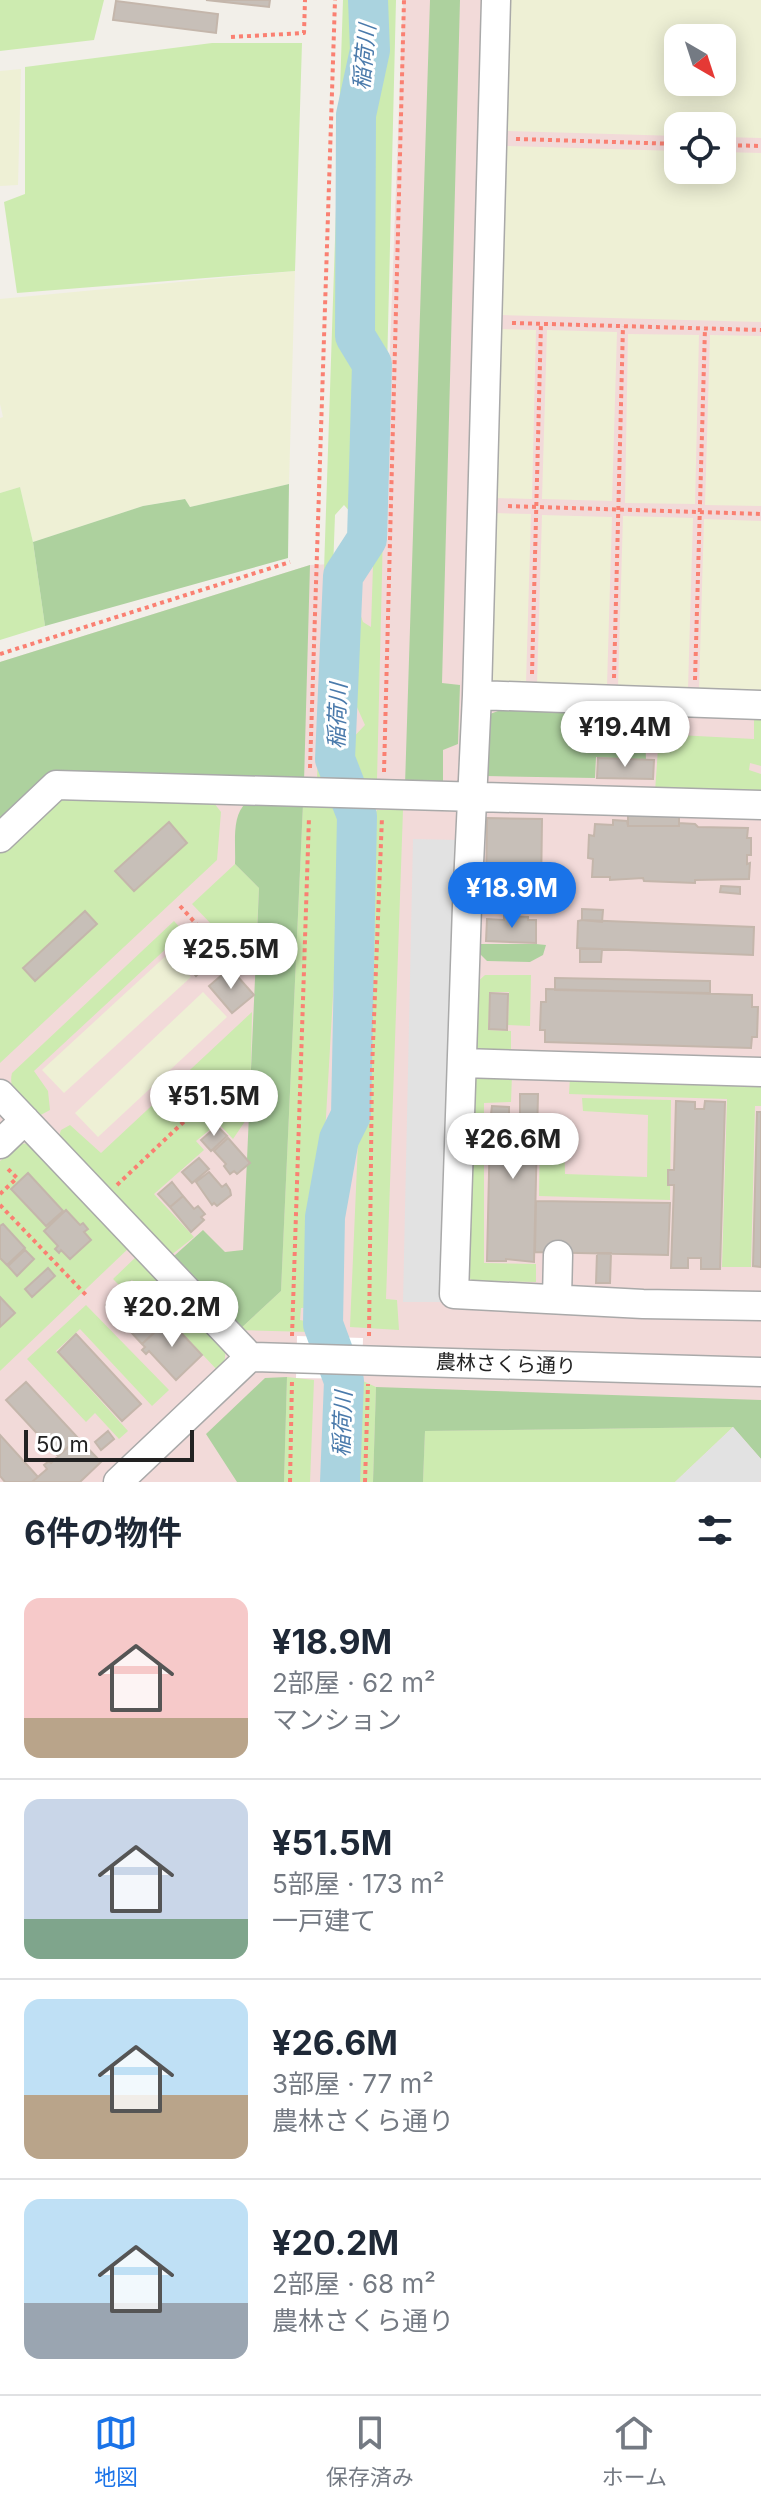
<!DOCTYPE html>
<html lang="ja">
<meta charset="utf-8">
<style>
:root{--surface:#fff;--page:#f6f6f7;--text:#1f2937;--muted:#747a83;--line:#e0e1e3;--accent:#1a73e8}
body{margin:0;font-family:Inter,"Noto Sans JP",sans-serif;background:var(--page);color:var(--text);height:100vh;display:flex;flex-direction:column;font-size:30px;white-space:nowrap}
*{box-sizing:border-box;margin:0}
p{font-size:26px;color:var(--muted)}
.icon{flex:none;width:44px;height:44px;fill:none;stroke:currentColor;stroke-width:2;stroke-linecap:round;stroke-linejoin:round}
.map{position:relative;height:1482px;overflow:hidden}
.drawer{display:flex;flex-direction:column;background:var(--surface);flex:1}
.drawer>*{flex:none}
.needle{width:52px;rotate:141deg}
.fabs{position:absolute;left:664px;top:24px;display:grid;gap:16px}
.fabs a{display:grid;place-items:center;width:72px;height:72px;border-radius:16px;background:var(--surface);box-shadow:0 4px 20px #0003;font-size:40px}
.scale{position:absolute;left:24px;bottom:20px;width:170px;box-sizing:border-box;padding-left:8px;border:4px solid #222;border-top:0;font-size:22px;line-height:28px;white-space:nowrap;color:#222;-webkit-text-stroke:6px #fff;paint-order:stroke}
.price{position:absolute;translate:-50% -68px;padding:0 18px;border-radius:28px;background:#fff;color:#222;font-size:26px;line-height:52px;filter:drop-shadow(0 2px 4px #0008)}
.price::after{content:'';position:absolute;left:50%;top:48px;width:24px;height:18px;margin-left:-12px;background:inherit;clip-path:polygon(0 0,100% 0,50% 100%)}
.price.current{background:var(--accent);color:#fff}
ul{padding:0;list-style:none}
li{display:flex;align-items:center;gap:24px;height:200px;padding:0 24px}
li+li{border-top:2px solid var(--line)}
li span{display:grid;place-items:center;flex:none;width:224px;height:160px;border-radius:16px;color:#555}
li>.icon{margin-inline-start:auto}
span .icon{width:96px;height:96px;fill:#fffc;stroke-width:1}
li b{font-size:34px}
h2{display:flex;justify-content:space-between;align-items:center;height:96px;padding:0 24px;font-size:34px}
.menu{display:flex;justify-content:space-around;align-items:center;height:112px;border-top:2px solid var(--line);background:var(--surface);font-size:22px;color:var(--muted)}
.menu a{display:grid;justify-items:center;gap:4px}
.menu .current{color:var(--accent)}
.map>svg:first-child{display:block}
.commercial{fill:#f2dad9;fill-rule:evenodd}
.farmland{fill:#eef0d5;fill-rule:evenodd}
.grass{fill:#cdebb0}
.forest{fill:#add19e}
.parking{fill:#e2e2e2}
.water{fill:#aad3df}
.pier{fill:#fff}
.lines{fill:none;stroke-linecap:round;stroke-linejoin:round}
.river{stroke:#aad3df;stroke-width:40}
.building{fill:#c7bfb8;stroke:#c4b6ab;stroke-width:2}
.minor-casing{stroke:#a9a9a9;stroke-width:31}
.path{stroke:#fa8072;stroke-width:4;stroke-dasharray:4 4;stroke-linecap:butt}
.minor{stroke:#fff;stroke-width:28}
.labels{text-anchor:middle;stroke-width:6;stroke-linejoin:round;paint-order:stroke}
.street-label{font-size:20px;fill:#222;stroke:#fff}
.water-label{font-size:22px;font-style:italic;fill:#4a7aab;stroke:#fff}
</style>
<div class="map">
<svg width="761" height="1482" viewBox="0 0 761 1482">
<rect width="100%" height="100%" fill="#f2efe9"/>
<path class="commercial" d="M 403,0 L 761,0 L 761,1482 L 0,1482 L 0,662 L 310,565 L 382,562 ZM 678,38 L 722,38 L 722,82 L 678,82 ZM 678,126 L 722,126 L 722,170 L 678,170 Z"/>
<path class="farmland" d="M 510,0 L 761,0 L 761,138 L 722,137 L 722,126 L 678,126 L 678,136 L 506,131 ZM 678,38 L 722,38 L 722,82 L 678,82 Z
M 21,69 L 18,185 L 0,186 L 0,71 Z
M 506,146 L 678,151 L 678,170 L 722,170 L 722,152 L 761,153 L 761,322 L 501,315 Z
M 295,271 L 289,484 L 190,507 L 184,499 L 143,506 L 33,542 L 20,487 L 0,493 L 0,418 L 3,417 L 0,404 L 0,299 Z
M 500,329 L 536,330 L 532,499 L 495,498 Z
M 547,330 L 617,332 L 612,501 L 542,499 Z
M 628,334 L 699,335 L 695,504 L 625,503 Z
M 710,335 L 761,336 L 761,506 L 705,505 Z
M 494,513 L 531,514 L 526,683 L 489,682 Z
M 542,515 L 612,517 L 607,686 L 537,684 Z
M 623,516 L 693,518 L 688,689 L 618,687 Z
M 704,519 L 761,521 L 761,692 L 699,690 Z
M 169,953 L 191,977 L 64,1093 L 42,1070 Z
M 203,992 L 227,1017 L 98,1137 L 75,1113 Z"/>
<path class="grass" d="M 0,0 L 104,0 L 94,40 L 0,51 Z
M 343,0 L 358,0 L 359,52 L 346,111 L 343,344 L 363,362 L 359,538 L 353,539 L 352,514 L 344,505 L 335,515 L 326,762 L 333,781 L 317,780 Z
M 377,0 L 396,0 L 377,780 L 358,780 L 346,764 L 347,744 L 365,725 L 352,696 L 351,588 L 363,622 L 371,627 L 380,349 L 369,329 L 365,133 L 376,99 Z
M 212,43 L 302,43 L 295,271 L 17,293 L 4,202 L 25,194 L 25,67 Z
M 20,487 L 33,542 L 45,626 L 0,640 L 0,493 Z
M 754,717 L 761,717 L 761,766 L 750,763 L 749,770 L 761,774 L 761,796 L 655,792 L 659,734 L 754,739 Z
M 60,794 L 214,803 L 221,812 L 217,860 L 0,1063 L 0,851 Z
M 303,804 L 344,806 L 315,1307 L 301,1308 L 300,1320 L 311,1322 L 310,1332 L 239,1330 L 281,1291 Z
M 377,810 L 403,810 L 386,1299 L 397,1300 L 399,1330 L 350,1327 L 372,820 Z
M 235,864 L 259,888 L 255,970 L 192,904 Z
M 174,921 L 184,932 L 34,1071 L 48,1091 L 50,1110 L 37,1117 C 25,1104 7,1092 12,1073 Z
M 485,975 L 531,975 L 530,1026 L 508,1025 L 509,992 L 490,992 L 488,1030 L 511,1031 L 511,1051 L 481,1051 L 472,1045 L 474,985 Z
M 252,1012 L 250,1114 L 233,1139 L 218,1123 L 196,1141 L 204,1150 L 154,1194 L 194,1237 L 170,1256 L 59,1136 L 61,1130 L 70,1125 L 101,1153 Z
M 480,1073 L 512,1074 L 511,1102 L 484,1103 L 484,1263 L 536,1264 L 536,1282 L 473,1281 L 469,1278 L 475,1079 Z
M 570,1077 L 761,1085 L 761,1106 L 755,1106 L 751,1267 L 722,1267 L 727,1099 L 569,1094 Z
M 582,1098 L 671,1100 L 670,1200 L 539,1196 L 540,1128 L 564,1128 L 565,1174 L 647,1177 L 648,1115 L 583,1111 Z
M 29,1143 L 131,1246 L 0,1371 L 0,1161 L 21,1144 Z
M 138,1255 L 226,1345 L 224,1368 L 219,1372 L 132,1280 L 122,1288 L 113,1279 Z
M 86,1305 L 169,1390 L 152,1406 L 80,1329 L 56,1351 L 128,1431 L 119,1439 L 95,1413 L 86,1422 L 27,1359 Z
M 287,1377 L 314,1380 L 310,1482 L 284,1482 Z
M 348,1381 L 363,1381 L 376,1387 L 373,1482 L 346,1482 Z
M 733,1427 L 675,1482 L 423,1482 L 425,1431 Z"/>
<path class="forest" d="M 430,0 L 460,0 L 442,683 L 460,685 L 458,744 L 443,750 L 443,786 L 405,785 Z
M 289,484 L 288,558 L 45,626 L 33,542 L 143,506 L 185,499 L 190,507 Z
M 310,565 L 304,782 L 51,774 L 0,822 L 0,662 Z
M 506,708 L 631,715 L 629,734 L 645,734 L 646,760 L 596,757 L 595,778 L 486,776 L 490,714 Z
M 246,803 L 303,804 L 281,1291 L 239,1330 L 174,1256 L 203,1230 L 225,1252 L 243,1250 L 259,888 L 235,864 C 236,845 231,816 246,803 Z
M 477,944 L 536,944 L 546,945 L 543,955 L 530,962 L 487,961 L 479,953 Z
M 287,1377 L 284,1482 L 237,1482 L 206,1434 L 265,1378 Z
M 376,1387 L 761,1400 L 761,1459 L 733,1427 L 425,1431 L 423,1482 L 373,1482 Z"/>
<path class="parking" d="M 413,839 L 459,840 L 448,1302 L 403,1302 Z
M 733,1427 L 761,1459 L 761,1480 L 759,1482 L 675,1482 Z"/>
<path class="water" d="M 340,1381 L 348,1381 L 344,1482 L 337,1482 Z"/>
<path class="pier" d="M 297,1336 L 363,1338 L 362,1379 L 296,1378 Z"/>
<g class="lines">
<path class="river" d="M 340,1482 L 344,1381 L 323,1324 L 325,1217 L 339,1139 L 351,1115 L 357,816 L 335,759 L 343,576 L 367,539 L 372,364 L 355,336 L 356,115 L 370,50 L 368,0"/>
</g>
<path class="building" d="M 206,0 L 270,0 L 269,7 Z
M 116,1 L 218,14 L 216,33 L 113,20 Z
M 598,758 L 654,760 L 653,779 L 597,778 Z
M 628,809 L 679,811 L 679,826 L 628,826 Z
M 487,818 L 542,819 L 541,892 L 486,892 Z
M 613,820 L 627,821 L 628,826 L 679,826 L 679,823 L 695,824 L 698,827 L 748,828 L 747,838 L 751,838 L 751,855 L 747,855 L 747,864 L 750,863 L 749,879 L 695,880 L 695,883 L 644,881 L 643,878 L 610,880 L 610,877 L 592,877 L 593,859 L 588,858 L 589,835 L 594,836 L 595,824 L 613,825 Z
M 169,822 L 187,843 L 134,891 L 115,871 Z
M 721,886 L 740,887 L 740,894 L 720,892 Z
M 582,909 L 603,910 L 602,922 L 582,920 Z
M 85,911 L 97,924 L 35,981 L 23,968 Z
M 504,916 L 528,917 L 528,920 L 536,920 L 536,943 L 486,941 L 487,919 L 504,920 Z
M 582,920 L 754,927 L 753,955 L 577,948 L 578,921 Z
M 177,941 L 183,949 L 186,946 L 188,948 L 185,951 L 202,970 L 196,976 L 191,970 L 189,972 L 174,951 L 171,954 L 169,951 Z
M 200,943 L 210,955 L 198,966 L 188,954 Z
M 580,949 L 602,949 L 601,962 L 580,962 Z
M 230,968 L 254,995 L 232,1013 L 209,986 Z
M 555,978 L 710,981 L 710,993 L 555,990 Z
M 546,989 L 752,995 L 752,1007 L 758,1007 L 757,1037 L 752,1037 L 751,1048 L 545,1042 L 545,1030 L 540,1030 L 541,1002 L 546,1002 Z
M 490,993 L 508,994 L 507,1030 L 489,1029 Z
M 520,1094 L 538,1094 L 534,1262 L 506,1259 L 506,1261 L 487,1261 L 490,1130 L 485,1130 L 485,1114 L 491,1114 L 492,1106 L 509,1107 L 509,1114 L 520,1114 Z
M 676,1101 L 695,1102 L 695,1109 L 704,1109 L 705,1101 L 725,1102 L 720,1269 L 701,1269 L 701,1258 L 688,1258 L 688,1268 L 671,1268 L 674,1185 L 668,1185 L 668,1170 L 674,1170 Z
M 757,1112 L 761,1112 L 761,1267 L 753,1266 Z
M 217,1126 L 227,1136 L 211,1151 L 201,1140 Z
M 228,1138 L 250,1163 L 237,1174 L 234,1171 L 230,1174 L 224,1166 L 226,1164 L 214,1151 Z
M 199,1158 L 209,1169 L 192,1183 L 182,1172 Z
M 209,1172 L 222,1187 L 226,1184 L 230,1190 L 231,1195 L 217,1206 L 214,1203 L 212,1205 L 196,1182 Z
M 28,1173 L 63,1211 L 46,1226 L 11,1189 Z
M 172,1182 L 183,1196 L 170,1207 L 158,1194 Z
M 183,1196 L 194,1209 L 198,1206 L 205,1214 L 201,1217 L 204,1220 L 191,1232 L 170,1207 Z
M 536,1201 L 670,1203 L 668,1255 L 535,1252 Z
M 66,1210 L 80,1225 L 83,1223 L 88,1229 L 84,1232 L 91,1240 L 70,1259 L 61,1250 L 59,1253 L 55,1249 L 58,1246 L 44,1231 Z
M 3,1224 L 25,1248 L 7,1265 L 0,1258 L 0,1226 Z
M 25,1250 L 34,1259 L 17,1276 L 8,1266 Z
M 597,1253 L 611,1253 L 610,1283 L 596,1283 Z
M 48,1268 L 55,1276 L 32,1297 L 25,1289 Z
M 130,1282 L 167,1321 L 142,1344 L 106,1305 Z
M 0,1297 L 15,1313 L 0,1327 Z
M 168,1319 L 202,1355 L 176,1380 L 149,1351 L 146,1354 L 142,1350 L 145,1347 L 142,1344 Z
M 76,1334 L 141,1404 L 122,1421 L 58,1352 Z
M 26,1382 L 78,1438 L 58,1456 L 6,1400 Z
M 108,1431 L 114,1439 L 101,1450 L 95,1442 Z
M 0,1435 L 38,1477 L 32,1482 L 5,1482 L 0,1476 Z
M 78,1438 L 101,1462 L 80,1482 L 32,1482 L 47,1469 L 44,1465 L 49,1461 L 51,1463 Z"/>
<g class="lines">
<g class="minor-casing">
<path id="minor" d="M 496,0 L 477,695 L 467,906 L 454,1294 L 643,1304 L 761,1306
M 477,695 L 761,705
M 0,838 L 56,785 L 761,805
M 462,1063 L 761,1072
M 0,1094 L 250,1357
M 0,1144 L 25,1120
M 557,1299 L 558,1255
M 250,1357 L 761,1372
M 118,1482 L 250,1357"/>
</g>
<path class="path" d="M 231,37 L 304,33 L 305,0
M 516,139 L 678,144
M 722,145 L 761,146
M 512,323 L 761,330
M 508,506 L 761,514
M 0,654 L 290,562
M 532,674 L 541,323
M 614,678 L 623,326
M 695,680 L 705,328
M 310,768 L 335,0
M 384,772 L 404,0
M 180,906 L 220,950
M 117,1185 L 194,1112
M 0,1194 L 17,1178 L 7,1168
M 0,1205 L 86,1295
M 292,1336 L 309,817
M 369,1336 L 372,1069 L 382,817
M 290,1482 L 292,1380
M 365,1482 L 368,1384"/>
<use href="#minor" class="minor"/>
</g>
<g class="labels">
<g class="street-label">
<text transform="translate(506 1364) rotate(2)" y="7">農林さくら通り</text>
</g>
<g class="water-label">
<text transform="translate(364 57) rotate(-84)" y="8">稲荷川</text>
<text transform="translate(337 716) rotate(-88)" y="8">稲荷川</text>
<text transform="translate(342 1424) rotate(-88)" y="8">稲荷川</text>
</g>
</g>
</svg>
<div class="fabs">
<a><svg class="needle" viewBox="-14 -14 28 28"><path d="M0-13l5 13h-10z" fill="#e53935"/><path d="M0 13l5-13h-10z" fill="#747a83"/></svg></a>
<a><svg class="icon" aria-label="locate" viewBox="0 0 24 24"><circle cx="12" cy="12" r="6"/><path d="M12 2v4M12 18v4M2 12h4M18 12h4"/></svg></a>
</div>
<div class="scale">50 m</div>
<b class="price" style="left:625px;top:769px">¥19.4M</b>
<b class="price current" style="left:512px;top:930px">¥18.9M</b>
<b class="price" style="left:231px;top:991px">¥25.5M</b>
<b class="price" style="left:214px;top:1138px">¥51.5M</b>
<b class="price" style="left:513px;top:1181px">¥26.6M</b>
<b class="price" style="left:172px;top:1349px">¥20.2M</b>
</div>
<section class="drawer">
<h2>6件の物件<svg class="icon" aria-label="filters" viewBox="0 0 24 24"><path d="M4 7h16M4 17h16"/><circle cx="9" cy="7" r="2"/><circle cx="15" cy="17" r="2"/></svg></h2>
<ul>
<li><span style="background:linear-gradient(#f6c9c9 75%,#b9a48a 0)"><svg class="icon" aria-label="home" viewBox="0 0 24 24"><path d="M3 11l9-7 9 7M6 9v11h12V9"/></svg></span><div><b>¥18.9M</b><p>2部屋 · 62 m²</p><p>マンション</p></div></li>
<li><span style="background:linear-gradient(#c9d6e8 75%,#7fa58c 0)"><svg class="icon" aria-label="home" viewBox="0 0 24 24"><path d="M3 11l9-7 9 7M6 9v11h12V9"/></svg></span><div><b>¥51.5M</b><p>5部屋 · 173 m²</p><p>一戸建て</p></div></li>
<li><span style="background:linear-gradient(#bfe0f5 60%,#b9a48a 0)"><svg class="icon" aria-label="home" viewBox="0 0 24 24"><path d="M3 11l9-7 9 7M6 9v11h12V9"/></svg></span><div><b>¥26.6M</b><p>3部屋 · 77 m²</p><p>農林さくら通り</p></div></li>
<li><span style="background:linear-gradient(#bfe0f5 65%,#9aa5b1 0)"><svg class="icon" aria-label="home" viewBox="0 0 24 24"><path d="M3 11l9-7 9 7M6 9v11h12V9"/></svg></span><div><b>¥20.2M</b><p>2部屋 · 68 m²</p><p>農林さくら通り</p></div></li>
</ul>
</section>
<nav class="menu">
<a class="current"><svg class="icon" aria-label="map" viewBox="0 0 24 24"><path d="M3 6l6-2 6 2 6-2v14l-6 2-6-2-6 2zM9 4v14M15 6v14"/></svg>地図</a>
<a><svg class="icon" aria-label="saved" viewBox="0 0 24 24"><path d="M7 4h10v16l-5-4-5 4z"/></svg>保存済み</a>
<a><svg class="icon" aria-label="home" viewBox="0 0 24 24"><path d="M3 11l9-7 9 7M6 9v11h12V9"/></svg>ホーム</a>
</nav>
